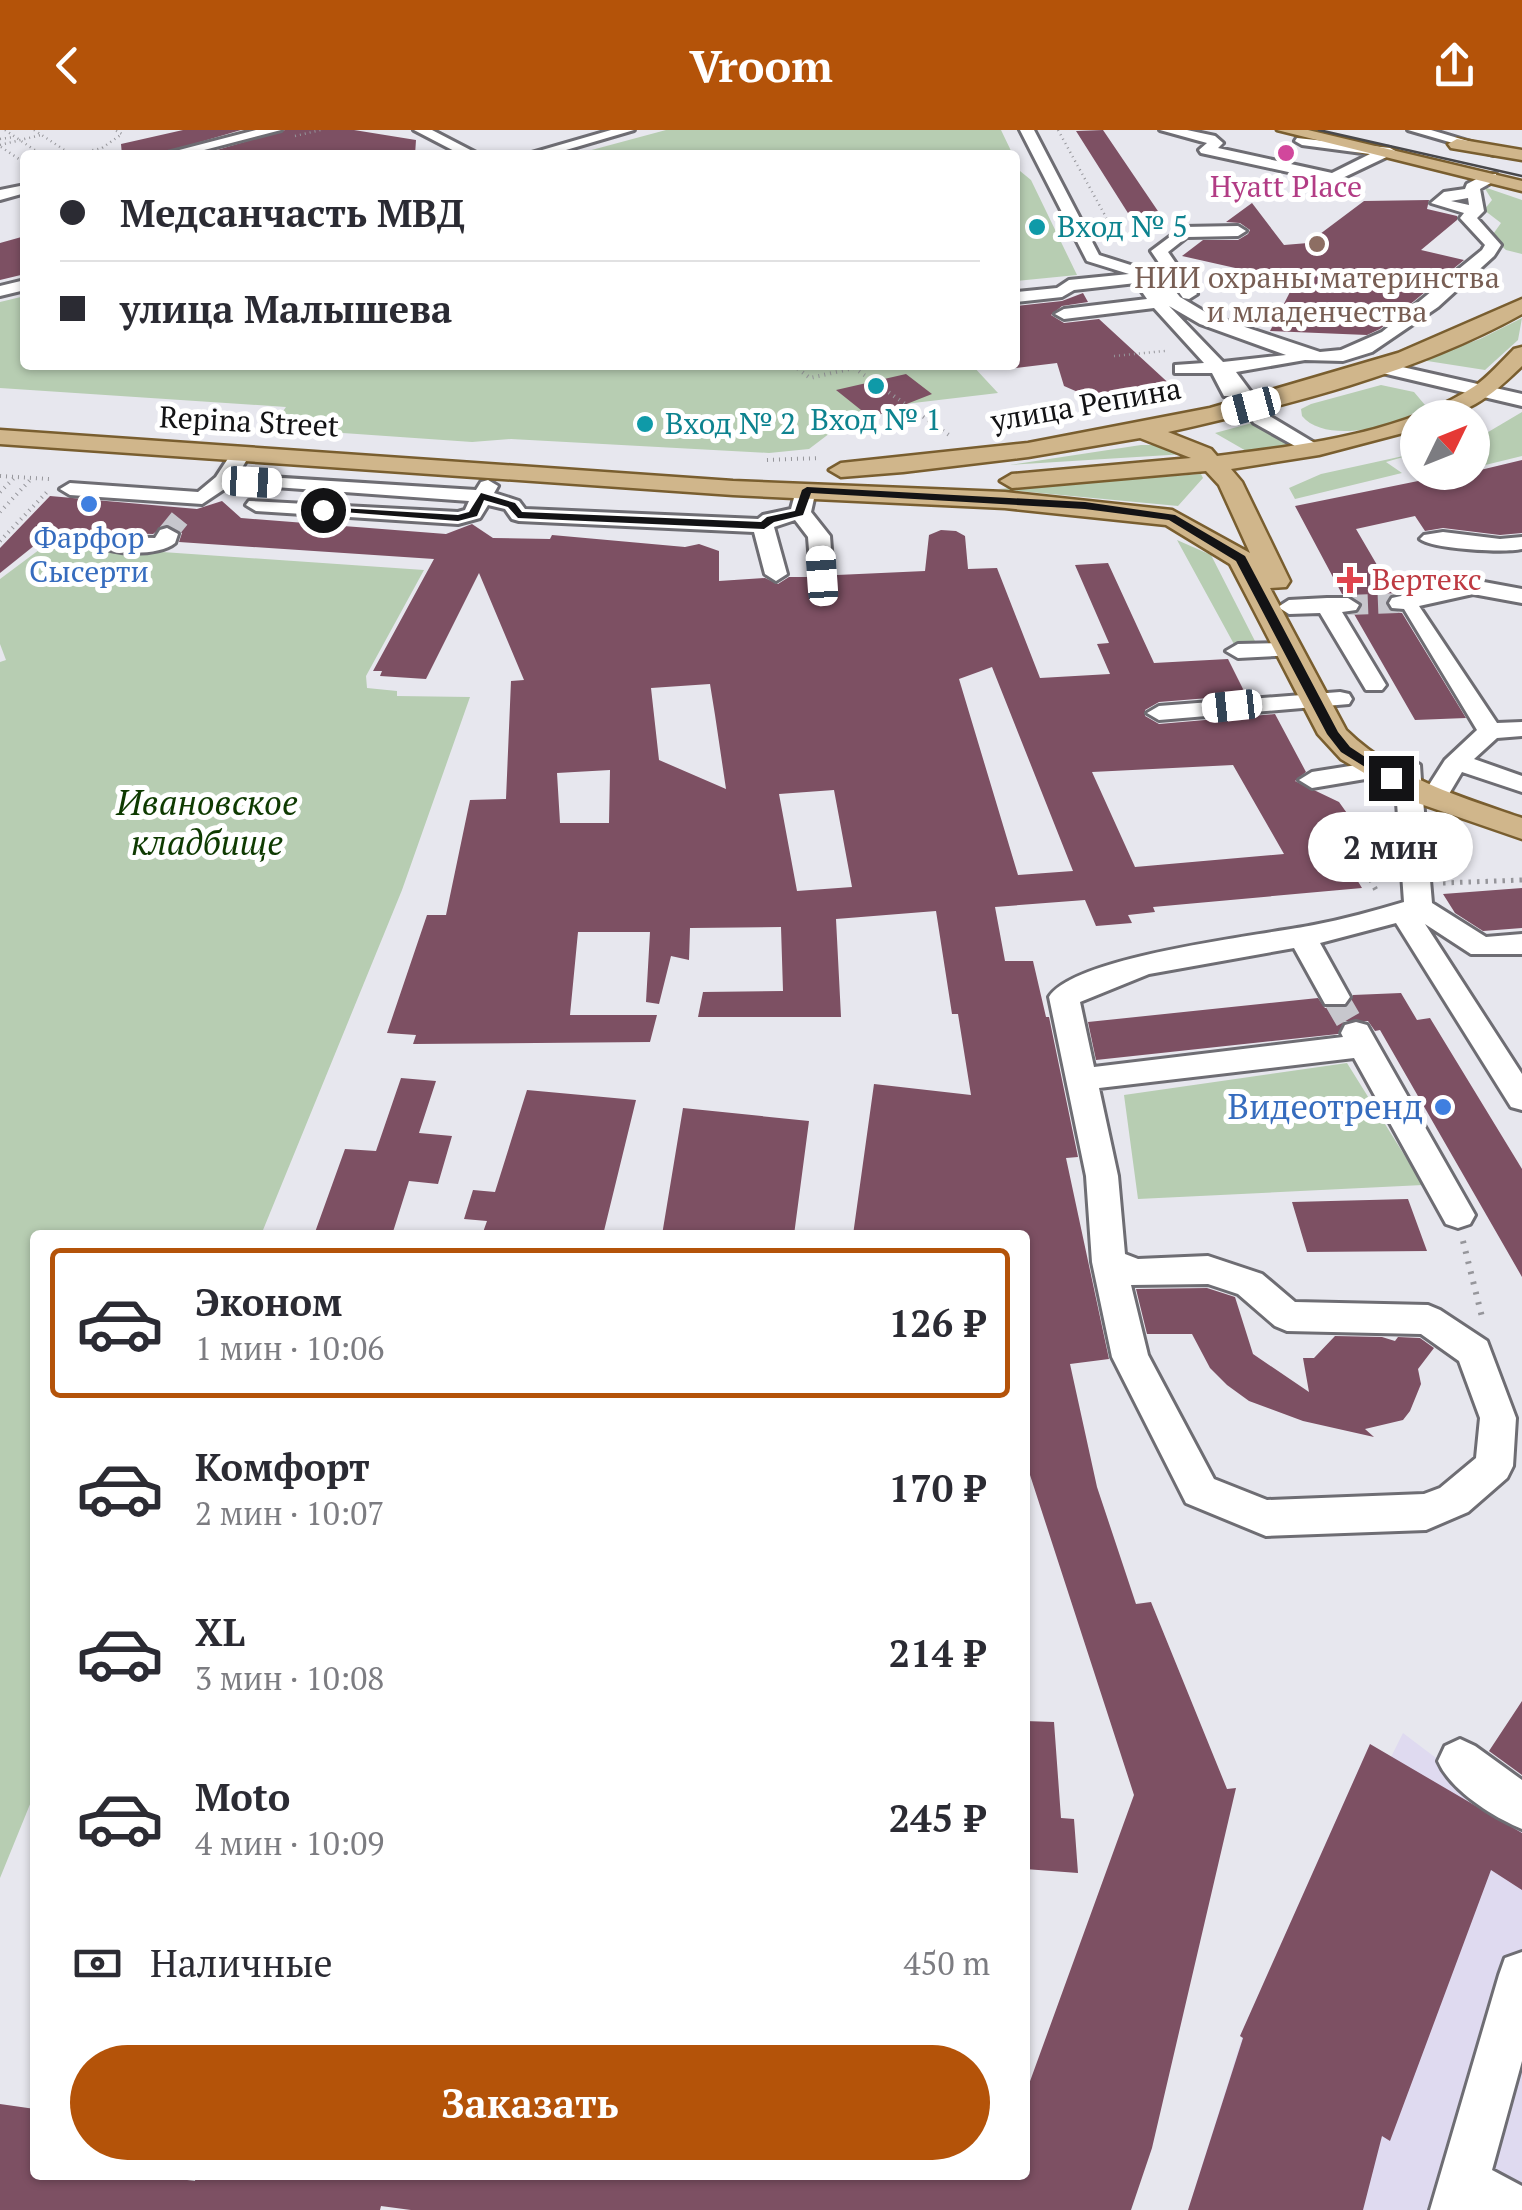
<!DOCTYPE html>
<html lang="ru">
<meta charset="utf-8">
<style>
:root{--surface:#fff;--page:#f2f2f3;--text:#2b2b33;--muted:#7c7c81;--line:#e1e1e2;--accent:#b45309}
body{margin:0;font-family:"PT Serif",serif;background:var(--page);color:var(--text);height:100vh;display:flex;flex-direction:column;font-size:38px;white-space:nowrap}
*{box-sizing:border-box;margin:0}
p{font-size:32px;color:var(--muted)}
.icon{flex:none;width:55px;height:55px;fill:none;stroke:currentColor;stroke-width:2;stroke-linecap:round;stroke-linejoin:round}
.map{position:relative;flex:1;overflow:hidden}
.sheet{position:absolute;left:30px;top:1100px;width:1000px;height:950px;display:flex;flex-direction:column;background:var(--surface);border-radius:10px;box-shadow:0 2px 8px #0004}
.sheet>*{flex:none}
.banner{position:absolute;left:20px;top:20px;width:1000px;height:220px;border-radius:10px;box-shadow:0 2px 8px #0004;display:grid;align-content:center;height:220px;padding:0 40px;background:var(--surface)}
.needle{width:65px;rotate:47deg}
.tools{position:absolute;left:1400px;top:270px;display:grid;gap:20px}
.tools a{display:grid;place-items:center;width:90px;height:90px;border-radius:50%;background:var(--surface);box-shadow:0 2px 8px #0004;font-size:50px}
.end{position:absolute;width:45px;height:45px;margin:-22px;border:12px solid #131315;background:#fff;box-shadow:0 0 0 5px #fff}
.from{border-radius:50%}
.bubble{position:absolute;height:70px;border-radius:35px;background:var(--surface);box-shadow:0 2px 8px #0004;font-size:32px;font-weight:700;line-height:70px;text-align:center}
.car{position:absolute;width:30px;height:60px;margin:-30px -15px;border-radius:12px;box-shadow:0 0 8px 2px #0007;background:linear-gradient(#fff 24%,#345 0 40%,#fff 0 76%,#345 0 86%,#fff 0)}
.banner b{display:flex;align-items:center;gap:35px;height:95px;font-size:38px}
.banner b+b{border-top:2px solid var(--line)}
.banner i{width:25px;height:25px;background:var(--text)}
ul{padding:18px 0 0;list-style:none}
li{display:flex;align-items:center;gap:30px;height:150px;margin:0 20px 15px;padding:0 20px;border:5px solid transparent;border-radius:10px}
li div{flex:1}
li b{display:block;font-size:38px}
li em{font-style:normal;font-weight:700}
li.active{border-color:var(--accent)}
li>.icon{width:90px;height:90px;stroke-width:1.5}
.pay{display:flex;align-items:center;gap:25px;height:110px;padding:0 40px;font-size:38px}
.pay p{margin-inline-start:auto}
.primary-button{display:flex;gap:20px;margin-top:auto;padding:20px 40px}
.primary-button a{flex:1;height:115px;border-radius:60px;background:var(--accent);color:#fff;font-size:40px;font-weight:700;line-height:115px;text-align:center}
header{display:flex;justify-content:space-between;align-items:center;height:130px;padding:0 40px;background:var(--accent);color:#fff;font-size:45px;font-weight:700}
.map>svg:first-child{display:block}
</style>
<header><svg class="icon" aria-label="back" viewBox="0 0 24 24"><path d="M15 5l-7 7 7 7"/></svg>Vroom<svg class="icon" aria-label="share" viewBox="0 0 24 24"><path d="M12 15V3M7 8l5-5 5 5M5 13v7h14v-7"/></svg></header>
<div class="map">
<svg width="1522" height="2080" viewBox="0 0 1522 2080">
<rect width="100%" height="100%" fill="#e7e7ee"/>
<path fill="#dfdaf0" d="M1403,1603L1522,1693V2080H1188L1242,1908L1240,1906L1370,1614L1391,1627Z"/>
<path fill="#b7cdb2" d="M666,0H1001L1013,25H573Z
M1015,30L1020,41L1031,50L1077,145L1015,151Z
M1484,57L1522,70V124L1506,120L1491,107L1501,93L1484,80L1492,70Z
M25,166V235H972L998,263L905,274L844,299L838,297L809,319L769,323L511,309L472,312L271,298L286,277L0,258V172Z
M1522,188L1518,210L1485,240L1421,230L1480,209Z
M1381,255L1414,262L1425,275C1401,297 1326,315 1302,286L1301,279L1311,274Z
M1522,282V326L1473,338V311Z
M1252,293L1289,316L1248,322L1215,303Z
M1141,315H1158L1185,324L1010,335Z
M1417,323L1386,332L1402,343L1295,369L1289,358L1321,344Z
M1201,344L1203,348L1178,376L998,359Z
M1177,410L1211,425L1257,515L1235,516Z
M47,414L424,440L366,546L367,558L397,561V566L470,567L402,760L261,1105H35V1662L0,1748V532L6,530L0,514V449Z
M1347,933L1423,1055L1138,1069L1124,965Z"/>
<path fill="#7d5063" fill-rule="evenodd" d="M183,0H241L156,25H122L121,14Z
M285,0H354L416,10L415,25H200Z
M1103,0L1164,90L1133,91L1076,1Z
M1429,70L1427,79L1457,86V90L1421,120L1464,130L1380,199L1367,205L1270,201L1291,160L1266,154L1275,147L1182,126L1203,110H1238L1248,104L1250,100L1240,93L1226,92L1252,73L1284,115L1308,113L1364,71Z
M25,106V144L0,150V113Z
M1083,163L1088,172L1062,176L1051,185L1064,193L1099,189L1175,259L1120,266L1103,273L1064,256L1057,233L1015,238V176L1062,171Z
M906,244L932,264L871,288L836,260Z
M1522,330V403L1500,405L1443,398L1425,401L1415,386L1356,399L1394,464L1386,475L1392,482L1402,483L1466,588L1415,590L1354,484L1363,474L1342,464L1295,376L1423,350L1412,342H1472Z
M50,366L197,379L222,371L241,388L446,404L472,394L493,408L550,409L552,405L685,417L699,414L719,421V451L765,448L778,454L789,447H807L820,456L837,445L925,441L929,405L941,400L956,401L965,406L968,439L997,438L1040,548L1110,544L1097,514L1109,513L1075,435L1108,433L1154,533L1228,529L1246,565L1159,572L1145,580V586L1159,594L1275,584L1306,642L1295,651L1339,672L1349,686L1334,712L1362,758L1153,777L1155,782L1128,785L1132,793L1096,796L1085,770L995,777L1005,831H1033L1046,887H1049L1078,1027L1066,1028L1109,1229L1070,1234L1097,1357L1136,1474L1151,1472L1227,1659L1236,1658L1152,2018L1131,2080H411L381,2076L380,2080H0V1974L35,1979V2045H148L195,2051L196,2045H1025V1965L1134,1665L1030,1345L1025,1346V1105H853L874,954L971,965L958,884H952L936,781L836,789L841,887H698L703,862L783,861L781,797L690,798L689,830L671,826L659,874L646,872L650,802H578L570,885H657L650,912L413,914L416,905L387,903L427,785H446L470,670L506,669L511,551L524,550L479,443L426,549L380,546L382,541H373L434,429L179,412L182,403L166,394L153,404L81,402L74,409L45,407L0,443V418ZM992,537L1073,741L1018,745L959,549ZM710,554L715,585L726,659L659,630L651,558ZM1233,635L1284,724L1135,737L1092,642ZM610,640L609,693H560L557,643ZM834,660L852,757L797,761L779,664Z
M1522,758V798L1483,801L1455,783L1443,764Z
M1401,863L1417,890L1430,888L1522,1039V1147L1380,900L1375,901L1368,891H1344L1338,904L1096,930L1088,892L1318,868L1325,878H1345L1353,865Z
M401,948L436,951L419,1003L452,1006L438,1054L409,1051L392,1105H314L345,1019L376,1021Z
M527,960L636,970L603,1105H482L487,1091L464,1089L473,1060L495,1062Z
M683,978L809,991L794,1105H662Z
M1408,1069L1427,1121L1307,1122L1292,1072Z
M1207,1158L1235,1167L1253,1224L1309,1262L1303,1228H1314L1335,1206L1382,1207L1395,1211L1398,1207L1420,1208L1434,1218L1418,1239L1421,1254L1410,1281L1403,1290L1365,1299L1374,1307L1303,1291L1249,1271L1227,1255L1210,1238L1192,1204H1147L1136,1159Z
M1522,1571V1645L1489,1621Z
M1025,1591L1054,1592L1061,1688L1074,1689L1078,1743L1025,1739Z
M1370,1614L1522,1703V1760L1491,1740L1390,2011L1382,2006L1363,2080H1188L1243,1908L1240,1906Z"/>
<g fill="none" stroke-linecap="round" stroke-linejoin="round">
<path stroke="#c7c7cd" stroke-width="20" stroke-dasharray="20 10" stroke-linecap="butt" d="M167,404L184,383
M1348,475L1400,473"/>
<path stroke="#c7c7cd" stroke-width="26" stroke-dasharray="26 14" stroke-linecap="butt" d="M1335,867L1356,903"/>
<defs>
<path id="minor" d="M256,0H281L185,25H160Z
M414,0H432L480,25H462Z
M611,0H634L549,25H525Z
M1020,0H1034L1099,125L1162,145L1180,167L1212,186L1320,222L1341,220L1382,202L1482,120L1485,115L1460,88L1464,83L1431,73L1444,62L1465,59L1467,54L1486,44H1496V50L1480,59L1484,81L1477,88L1501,115L1494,126L1438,177L1372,222L1343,231L1305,230L1236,242L1268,285L1318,315L1321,319L1311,325L1254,293L1235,266H1224L1212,243H1175V235L1204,233L1154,178L1064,189L1055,184L1064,179L1147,169L1136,153L1074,160L1062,167L1015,172L1017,162L1057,158L1069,150L1129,144L1087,131ZM1468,68L1469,75L1451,71ZM1169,176L1200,194L1286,225L1223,232Z
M1160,0H1187L1215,6L1223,13L1218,18L1332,43L1370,24L1302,15L1295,11L1297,8L1390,18L1397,22L1334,52L1201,23L1199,20L1207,13Z
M1408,0H1431L1501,21L1494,25Z
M25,55V63L0,70V60Z
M1183,97L1238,96L1246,101L1238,106L1187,107L1168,122L1197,164L1189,169L1183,168L1151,121Z
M25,150V160L0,166V156Z
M1380,232L1522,264V276L1374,241L1371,237Z
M236,325L246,331L239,343L252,346L476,360L481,352L488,350L498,356L494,363L519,371L525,379L758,389L763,385L791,379L795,364L805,358L815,364L811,382L830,406L833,446L822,453L811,446L808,407L795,390L774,397L787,444L776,451L765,444L754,402L519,391L512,389L505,379L488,375L480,388L458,394L256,381L246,375L249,371L458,382L465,380L469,371L232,354L202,374L70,365L60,359L70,353L198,362L216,347L229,327Z
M167,398L178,404L175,413C160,426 110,426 95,413L106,407L155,408L160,400Z
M1443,402L1500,409L1522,407V419C1504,423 1432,419 1420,409L1424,405Z
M1473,450L1522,459V473L1473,464L1419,476L1497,593L1522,592V606L1497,608L1474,629L1522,646V662L1462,642L1443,674L1434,676L1423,670L1432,773L1486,807L1522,804V824H1471L1425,794L1522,944V980L1511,977L1396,793L1320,813L1350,867L1345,874H1325L1294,818L1149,844L1080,872L1094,937L1343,907L1341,903L1345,895L1356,892L1367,895L1475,1085L1470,1094L1458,1098L1446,1094L1354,928L1099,958L1118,1046L1125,1124L1138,1129L1208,1126L1262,1144L1295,1172L1428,1175L1440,1180L1487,1211L1516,1288L1513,1336L1507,1348L1468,1382L1426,1400L1266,1406L1186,1373L1112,1227L1092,1132L1086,1046L1049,867C1074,826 1264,805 1314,795C1344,789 1374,781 1404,772L1395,644L1312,658L1299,650L1312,642L1407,627L1420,635L1422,666L1445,630L1477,600L1404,479L1392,478L1389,473L1392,468ZM1208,1154L1238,1164L1275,1196L1287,1201L1421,1204L1459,1231L1480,1288L1476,1328L1440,1358L1424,1364L1267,1370L1214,1349L1148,1225L1131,1155Z
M1327,468H1348L1359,475L1356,480L1342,482L1386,555L1382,560H1366L1320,483L1289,484L1278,477L1289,470Z
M1288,513L1296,515L1300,520L1296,525L1238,528L1226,521L1238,514Z
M1340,562L1349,564L1352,569L1349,574L1159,590L1147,583L1159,576Z
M1460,1609L1475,1616L1522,1650V1699C1493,1687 1450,1660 1438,1631L1445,1616Z
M1522,1822V1931L1492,2040L1522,2056V2080H1430L1499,1845L1505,1828Z"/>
<path id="major" d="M1277,0H1308L1522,51V61Z
M1457,9L1522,20V30L1451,18L1448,14Z
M1522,169V184C1414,244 1288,275 1168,302L1211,319L1217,326C1303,315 1402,304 1475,256C1489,246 1502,231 1514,219L1522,217V236C1489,268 1465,288 1418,288V299L1319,325L1231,339L1242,352L1290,451L1286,457L1270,458L1346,600C1395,648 1458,666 1522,688V709L1409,670L1341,629L1318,604L1230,434L1166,395L1005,378L733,365L0,314V300L733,351L1005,362L1172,380L1250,423L1219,355L1206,341L1012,358L1000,351L1012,344L1191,328L1140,308L1028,327L903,342L841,347L829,340L841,333L1028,313L1210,278L1398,223Z"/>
</defs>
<use href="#minor" stroke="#6e6d73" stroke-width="6"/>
<use href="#major" stroke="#795e2f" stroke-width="5"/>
<path stroke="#96969b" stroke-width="2.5" stroke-dasharray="1 4" stroke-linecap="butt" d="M5,0L42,25
M34,0L72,25
M1058,0L1123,118
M295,6L321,0
M0,9L14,7
M0,15L41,5
M1,17L25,33
M73,25L102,18L122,4L115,0
M1114,226L1165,221"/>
<path stroke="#96969b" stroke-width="4" stroke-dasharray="1 5" stroke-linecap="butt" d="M793,235L810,248L867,235
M854,238L873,251
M884,259L949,305
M1408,323L1418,330
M767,330L820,328
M0,346L49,349
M0,362L15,347
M0,382L31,349
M0,411L47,362"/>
<path stroke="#96969b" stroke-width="5" stroke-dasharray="2.5 6" stroke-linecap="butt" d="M1351,712L1378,764
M1443,753L1522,750"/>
<path stroke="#96969b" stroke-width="6" stroke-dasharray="2.5 8" stroke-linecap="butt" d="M1463,1111L1483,1191"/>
<use href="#minor" fill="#fff" fill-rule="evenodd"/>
<use href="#major" fill="#d0b68b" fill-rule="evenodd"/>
<path stroke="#48484b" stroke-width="2.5" d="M1319,0L1522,46"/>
</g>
<path fill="#131315" d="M807,357L1085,372L1175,385L1245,426L1338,602L1350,617L1397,648L1386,650L1341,622L1327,604L1236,431L1169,390L1085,379L811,363L803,385L774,392L764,399L518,388L508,377L484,370L477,386L458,391L318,380L323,377L458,385L469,382L481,363L515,373L522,382L761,392L767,387L795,381L802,360Z"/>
<circle fill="#d1479c" stroke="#fff" stroke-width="4" cx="1286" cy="23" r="10"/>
<g fill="#0f9aa8" stroke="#fff" stroke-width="4">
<circle cx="1037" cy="97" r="10"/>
<circle cx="876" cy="256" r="10"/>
<circle cx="645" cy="294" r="10"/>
</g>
<circle fill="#8d6e63" stroke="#fff" stroke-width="4" cx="1317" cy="114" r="10"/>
<g fill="#3f7fe0" stroke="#fff" stroke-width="4">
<circle cx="89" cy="374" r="10"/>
<circle cx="1443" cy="977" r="10"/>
</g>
<path fill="#e0444e" stroke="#fff" stroke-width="4" d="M1345 435h10v10h10v10h-10v10h-10v-10h-10v-10h10z"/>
<g text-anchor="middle" stroke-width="10" stroke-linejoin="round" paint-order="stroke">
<g font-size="30" fill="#b23c85" stroke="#fff">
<text x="1286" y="67">Hyatt Place</text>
</g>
<g font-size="30" fill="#0d838f" stroke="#fff" text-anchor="start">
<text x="1057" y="107">Вход № 5</text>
<text x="876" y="300" text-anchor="middle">Вход № 1</text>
<text x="665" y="304">Вход № 2</text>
</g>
<g font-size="30" fill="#785e54" stroke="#fff">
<text x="1317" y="158">НИИ охраны материнства<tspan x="1317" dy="34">и младенчества</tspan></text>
</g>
<g font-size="30" fill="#131315" stroke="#fff">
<text transform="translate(1086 275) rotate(-10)" y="10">улица Репина</text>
<text transform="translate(249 292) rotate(3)" y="10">Repina Street</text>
</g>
<g font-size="30" fill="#366cbe" stroke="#fff">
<text x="89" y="418">Фарфор<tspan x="89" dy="34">Сысерти</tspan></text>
</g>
<g font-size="30" fill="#be3a42" stroke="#fff" text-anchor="start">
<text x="1372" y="460">Вертекс</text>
</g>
<g font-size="35" font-style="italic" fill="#0e3a01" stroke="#fff">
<text x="207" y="685">Ивановское<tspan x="207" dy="40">кладбище</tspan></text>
</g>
<g font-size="35" fill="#366cbe" stroke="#fff" text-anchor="end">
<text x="1423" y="989">Видеотренд</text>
</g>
</g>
</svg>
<div class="tools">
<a><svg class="needle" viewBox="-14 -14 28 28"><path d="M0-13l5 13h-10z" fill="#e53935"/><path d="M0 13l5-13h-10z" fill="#7c7c81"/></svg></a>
</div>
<i class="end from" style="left:323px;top:380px"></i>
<i class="end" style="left:1391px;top:648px"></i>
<div class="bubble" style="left:1308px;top:682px;width:165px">2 мин</div>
<i class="car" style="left:1251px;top:276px;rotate:255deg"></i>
<i class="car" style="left:252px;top:352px;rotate:93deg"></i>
<i class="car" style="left:822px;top:446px;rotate:356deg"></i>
<i class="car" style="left:1232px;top:576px;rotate:264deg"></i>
<div class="banner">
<b><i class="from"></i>Медсанчасть МВД</b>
<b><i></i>улица Малышева</b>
</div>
<section class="sheet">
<ul>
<li class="active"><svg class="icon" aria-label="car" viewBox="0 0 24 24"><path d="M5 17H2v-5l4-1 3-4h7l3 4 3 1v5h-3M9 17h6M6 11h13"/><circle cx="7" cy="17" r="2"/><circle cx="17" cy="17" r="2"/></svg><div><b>Эконом</b><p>1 мин · 10:06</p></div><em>126 ₽</em></li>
<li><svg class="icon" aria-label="car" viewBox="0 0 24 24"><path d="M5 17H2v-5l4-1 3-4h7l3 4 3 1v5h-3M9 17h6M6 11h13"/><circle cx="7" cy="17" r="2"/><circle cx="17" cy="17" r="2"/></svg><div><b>Комфорт</b><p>2 мин · 10:07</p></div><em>170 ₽</em></li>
<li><svg class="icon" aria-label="car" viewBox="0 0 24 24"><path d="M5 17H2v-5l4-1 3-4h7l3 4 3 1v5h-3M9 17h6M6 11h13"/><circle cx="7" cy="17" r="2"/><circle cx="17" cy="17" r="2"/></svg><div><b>XL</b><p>3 мин · 10:08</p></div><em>214 ₽</em></li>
<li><svg class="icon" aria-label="car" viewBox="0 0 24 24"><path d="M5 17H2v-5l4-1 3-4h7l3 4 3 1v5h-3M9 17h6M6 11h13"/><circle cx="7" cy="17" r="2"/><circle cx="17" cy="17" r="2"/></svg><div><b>Moto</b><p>4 мин · 10:09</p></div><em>245 ₽</em></li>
</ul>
<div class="pay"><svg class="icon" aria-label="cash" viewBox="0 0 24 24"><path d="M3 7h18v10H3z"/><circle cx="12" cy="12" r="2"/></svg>Наличные<p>450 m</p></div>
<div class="primary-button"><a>Заказать</a></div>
</section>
</div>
